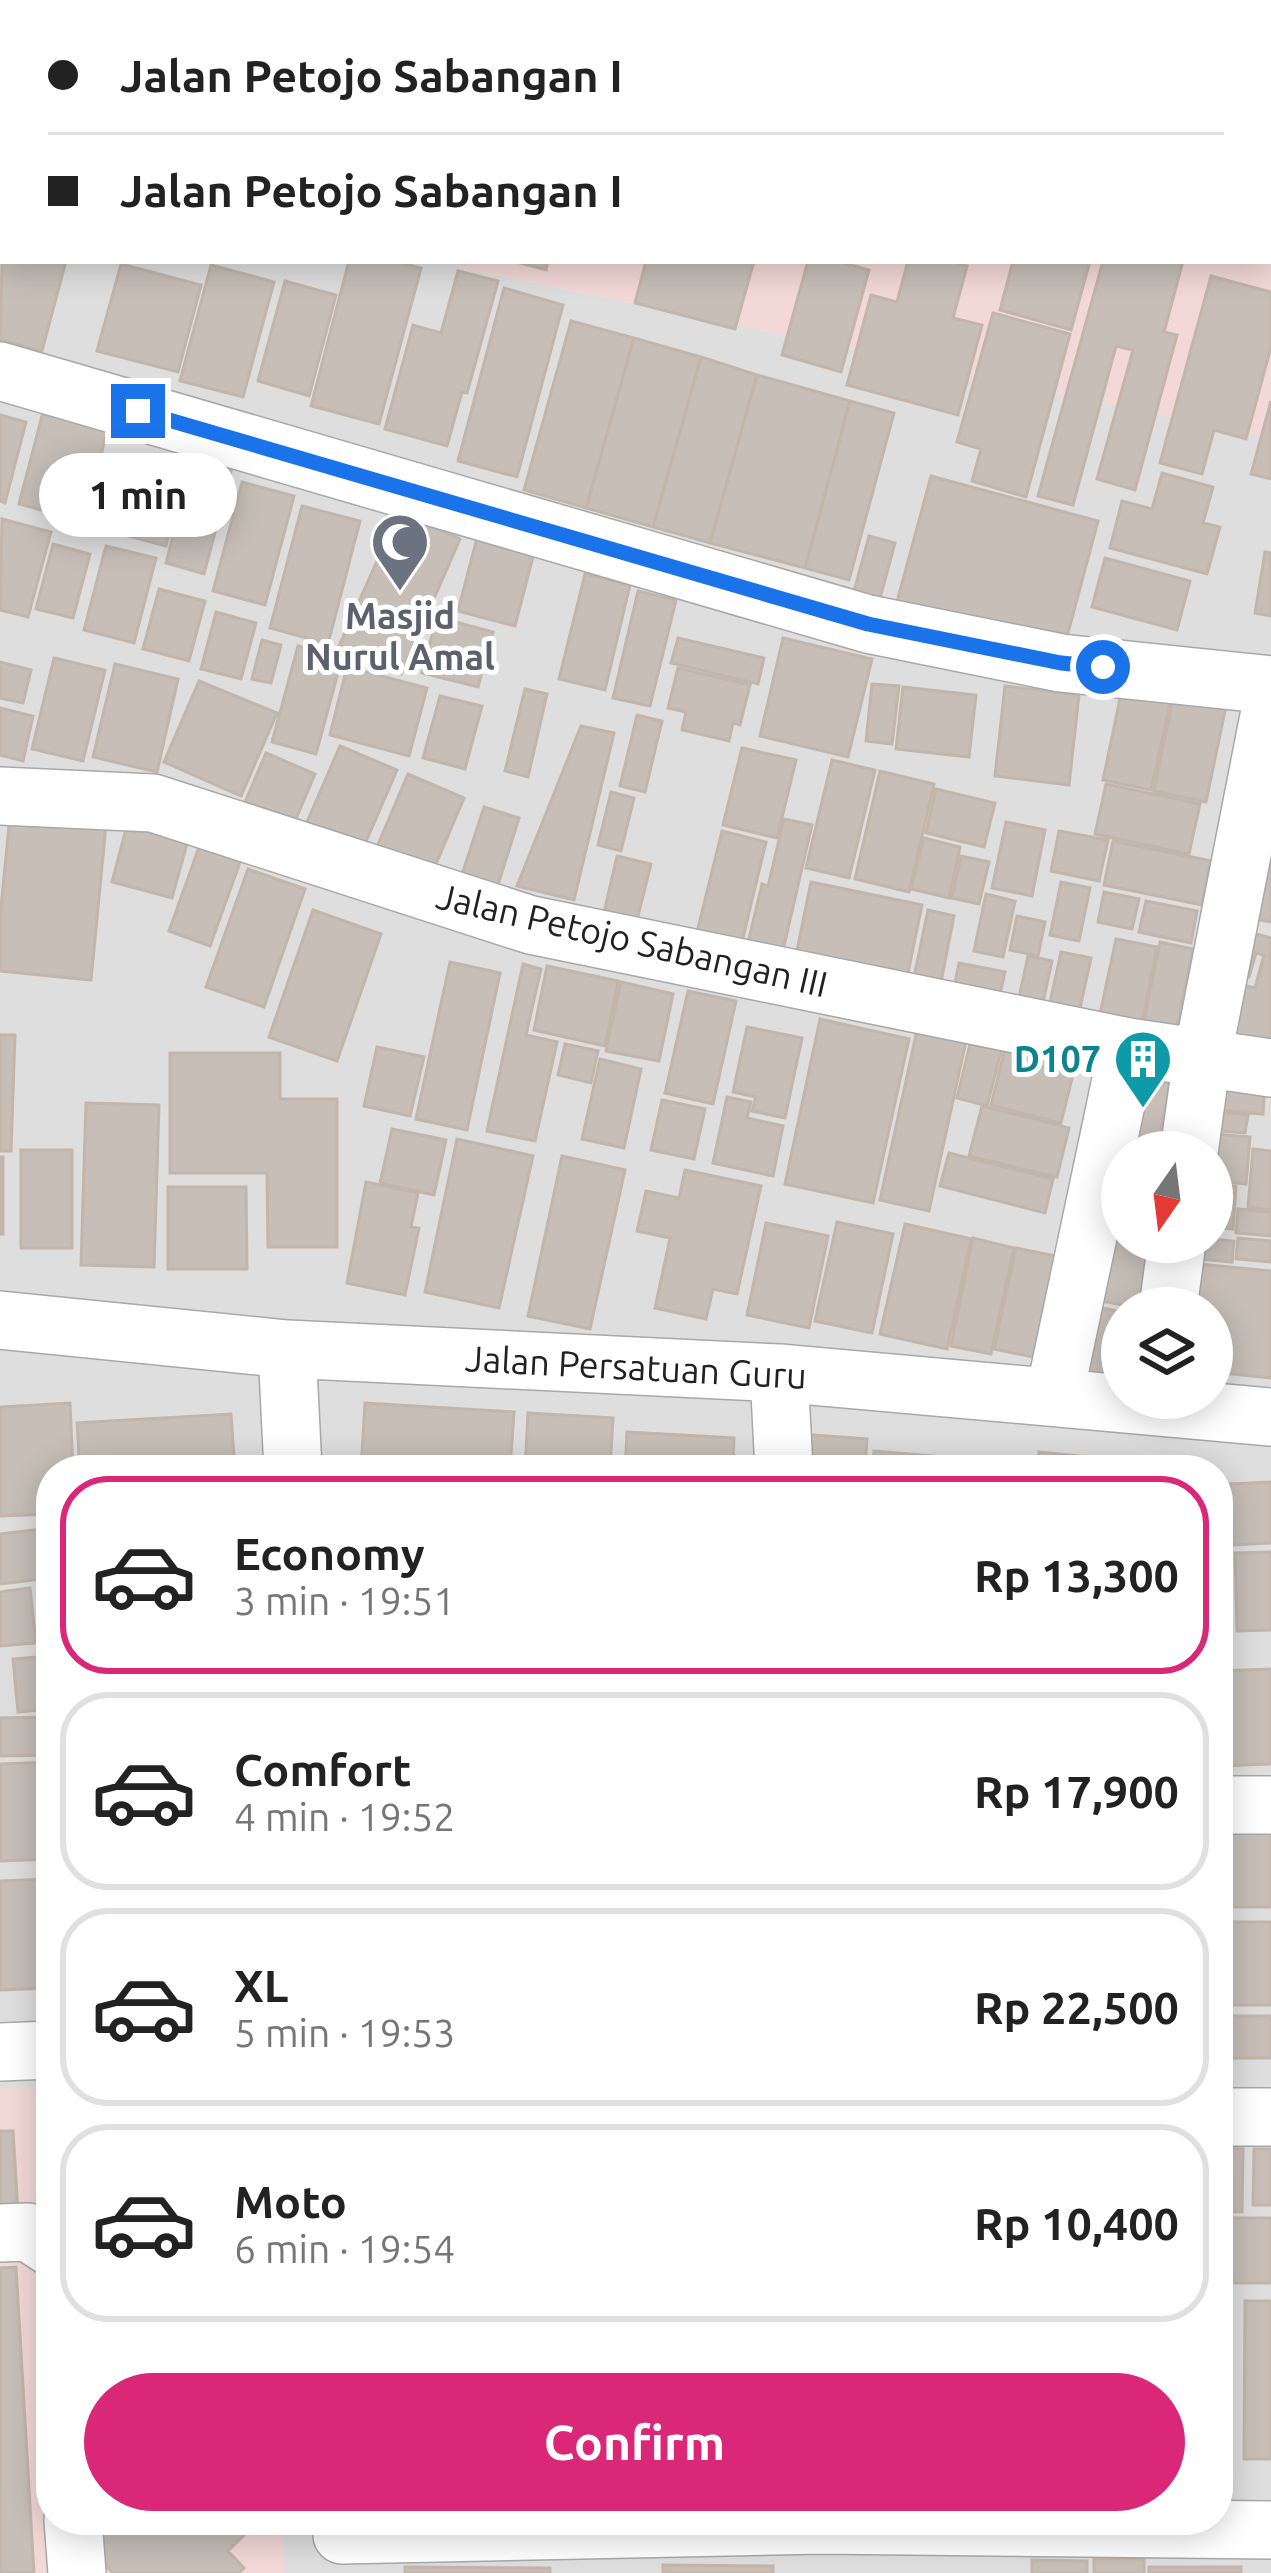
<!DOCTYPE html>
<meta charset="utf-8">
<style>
:root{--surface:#fff;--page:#f2f2f2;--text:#222;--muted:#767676;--line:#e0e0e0;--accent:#db2777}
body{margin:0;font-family:Ubuntu,sans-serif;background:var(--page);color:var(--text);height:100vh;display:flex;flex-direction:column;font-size:45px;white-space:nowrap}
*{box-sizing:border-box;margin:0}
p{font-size:39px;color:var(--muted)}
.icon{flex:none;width:66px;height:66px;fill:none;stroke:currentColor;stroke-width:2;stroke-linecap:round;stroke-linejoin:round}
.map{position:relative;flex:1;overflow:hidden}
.drawer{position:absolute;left:36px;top:1455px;width:1197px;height:1080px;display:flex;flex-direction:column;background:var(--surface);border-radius:48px;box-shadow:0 6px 30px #0003}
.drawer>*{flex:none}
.guide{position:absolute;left:0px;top:0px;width:1272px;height:264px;box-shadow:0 6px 30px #0003;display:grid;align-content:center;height:264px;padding:0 48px;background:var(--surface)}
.needle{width:78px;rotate:194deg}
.buttons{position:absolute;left:1101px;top:1131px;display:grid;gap:24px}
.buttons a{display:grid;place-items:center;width:132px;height:132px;border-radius:50%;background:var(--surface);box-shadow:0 6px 30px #0003;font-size:60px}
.end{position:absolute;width:54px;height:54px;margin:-27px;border:15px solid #1a73e8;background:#fff;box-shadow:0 0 0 6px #fff}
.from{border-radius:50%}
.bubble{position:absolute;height:84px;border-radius:42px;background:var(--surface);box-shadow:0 6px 30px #0003;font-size:39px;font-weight:700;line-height:84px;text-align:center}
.guide b{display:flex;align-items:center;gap:42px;height:114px;font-size:45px}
.guide b+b{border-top:3px solid var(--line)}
.guide i{width:30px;height:30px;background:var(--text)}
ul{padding:21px 0 0;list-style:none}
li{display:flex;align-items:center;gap:36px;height:198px;margin:0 24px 18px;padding:0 24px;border:6px solid var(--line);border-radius:48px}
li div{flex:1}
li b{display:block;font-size:45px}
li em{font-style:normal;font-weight:700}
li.on{border-color:var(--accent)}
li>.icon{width:108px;height:108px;stroke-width:1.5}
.action{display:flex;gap:24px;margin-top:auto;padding:24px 48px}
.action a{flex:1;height:138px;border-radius:72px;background:var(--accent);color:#fff;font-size:48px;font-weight:700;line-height:138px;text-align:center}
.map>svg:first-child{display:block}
</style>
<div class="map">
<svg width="1271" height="2573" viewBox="0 0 1271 2573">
<rect width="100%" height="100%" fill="#f1eee8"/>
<path fill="#dfdede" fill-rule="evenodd" d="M0,170L3,261H431L1271,438V2573H0ZM1122,1152H1212V1242H1122ZM1122,1308H1212V1398H1122ZM51,1470H1218V2520H51Z"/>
<path fill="#f2d8d7" d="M0,0H1271V438L431,261H1269V3H3V171Z
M51,2086V2520H283L285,2573H0V2088Z"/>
<path fill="#c6beb7" stroke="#c3b5aa" stroke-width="3" d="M61,0H174L60,3Z
M188,0H294L187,3Z
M314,0H444L313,3Z
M451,0H547L450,3Z
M0,88H3V135L0,134Z
M3,224V261H66L42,351L0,340Z
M349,261H392L421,268L379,424L311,406Z
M513,261H548L546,270Z
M646,261H754L735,329L635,303Z
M808,261H837L869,270L841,372L782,355Z
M908,261H951L967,266L953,318L982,325L958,415L847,385L871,295L897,302Z
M1013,261H1090L1071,330L1000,310Z
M1103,261H1183L1164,332L1177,335L1135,490L1097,479L1133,350L1116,346L1073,505L1038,496Z
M121,264L201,285L178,372L97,351Z
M211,265L274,282L243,397L180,381Z
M458,271L498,281L467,393L462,392L447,446L385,429L413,325L441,333Z
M1211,276L1271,292V347L1246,439L1214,430L1202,474L1160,463Z
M285,281L336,295L309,396L258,381Z
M504,288L563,305L517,477L458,461Z
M993,313L1070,334L1026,497L972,481L981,449L957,442Z
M571,321L634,338L586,508L524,490Z
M634,338L701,357L653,527L586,508Z
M701,357L757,375L710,543L653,527Z
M757,375L850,401L805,568L710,543Z
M850,401L894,413L849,580L805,568Z
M1271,401V479L1251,474Z
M44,408L109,425L83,521L19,504Z
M0,415L26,422L5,503L0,501Z
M193,457L232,468L204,574L166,563Z
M139,460L185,473L166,546L120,534Z
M1162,473L1213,487L1203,523L1220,527L1207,574L1110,548L1122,501L1152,509Z
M931,476L1098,521L1064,648L897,602Z
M242,482L294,496L265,605L213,591Z
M302,506L360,521L328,644L270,628Z
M399,512L460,539L401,674L339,646Z
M2,519L51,532L28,617L0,610Z
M478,534L535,549L515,626L458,611Z
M869,536L895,543L876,613L850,606Z
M53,544L90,554L73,618L36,609Z
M106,546L156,558L134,643L84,630Z
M1265,552L1271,553V616L1255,613Z
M1105,558L1190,581L1177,630L1092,607Z
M585,574L630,585L605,690L559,679Z
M159,589L205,601L189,661L143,649Z
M638,591L676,600L650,706L613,698Z
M216,612L256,623L241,679L201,669Z
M437,617L493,632L478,687L422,673Z
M678,638L764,658L758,684L671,663Z
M783,638L872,659L848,757L760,736Z
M262,640L281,645L271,683L252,679Z
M298,646L342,658L316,754L272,742Z
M54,658L105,670L83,761L32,749Z
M0,662L31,670L23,703L0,698Z
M115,664L178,679L157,772L93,757Z
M347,667L427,688L409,756L330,735Z
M678,668L750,685L740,725L733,723L729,741L682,730L686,712L668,708Z
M199,681L277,713L241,796L164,762Z
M872,684L899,686L892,744L866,741Z
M1005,686L1079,695L1069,785L995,776Z
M903,687L976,695L969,757L896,749Z
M525,689L547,694L528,777L505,771Z
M1122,689L1171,699L1151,790L1103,780Z
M1174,695L1226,706L1206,802L1154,791Z
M440,696L482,706L465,769L423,758Z
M0,708L33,716L23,761L0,755Z
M637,715L662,721L645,792L620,786Z
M581,726L614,733L574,900L517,886Z
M340,746L397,770L358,860L301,836Z
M742,748L796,760L777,838L723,825Z
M266,753L315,774L292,828L243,807Z
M832,760L875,770L849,878L806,868Z
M880,771L934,784L909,892L855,879Z
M408,774L464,798L427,885L371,861Z
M1106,784L1200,804L1189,854L1095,834Z
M936,789L995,803L984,847L926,833Z
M611,792L634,798L621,851L598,845Z
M11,805L107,815L91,980L0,971V918Z
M484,807L519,818L493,901L457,890Z
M130,814L191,829L172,898L112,882Z
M784,819L812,825L781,959L746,951L762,884L768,886Z
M1006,822L1045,830L1032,896L992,888Z
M722,831L766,842L740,950L695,940Z
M1059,831L1108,840L1099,881L1051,871Z
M924,838L960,847L949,898L911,889Z
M202,839L243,854L210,946L169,931Z
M1113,841L1211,861L1202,905L1104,885Z
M1246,853L1271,858V922L1233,915Z
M617,856L651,864L635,928L602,921Z
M961,856L989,862L979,904L952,898Z
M248,869L305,889L264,1007L206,987Z
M811,882L922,905L906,983L795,960Z
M1061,882L1090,888L1079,941L1050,935Z
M1104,892L1139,899L1132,929L1098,922Z
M986,894L1015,901L1003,957L974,951Z
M1146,901L1197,911L1191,943L1139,932Z
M313,910L381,934L337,1061L269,1037Z
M928,910L954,916L941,982L914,977Z
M1017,916L1045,922L1038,956L1010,950Z
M1238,929L1271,938V1045L1210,1029L1223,980L1255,988L1264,955L1256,953L1249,977L1227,972Z
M1116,939L1157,947L1142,1023L1100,1014Z
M1160,942L1193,949L1175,1036L1142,1029Z
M1061,952L1091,958L1079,1013L1049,1007Z
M1028,956L1052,961L1042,1007L1018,1002Z
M450,962L500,973L467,1130L416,1119Z
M959,963L1005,972L995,1017L950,1008Z
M523,964L541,969L526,1035L557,1042L535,1141L487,1131Z
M547,966L618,981L605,1046L534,1030Z
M621,982L673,994L659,1061L606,1051Z
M688,991L736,1001L713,1104L665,1093Z
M820,1019L909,1039L873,1203L785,1184Z
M747,1027L802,1038L785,1118L752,1111L756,1097L733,1092Z
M917,1030L966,1041L929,1211L880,1200Z
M0,1035H15L11,1151H0Z
M972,1036L1003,1044L987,1106L957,1098Z
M565,1044L598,1051L591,1083L558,1075Z
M1006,1045L1076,1062L1061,1123L991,1105Z
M377,1047L424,1057L410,1116L364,1106Z
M170,1053H280V1099H337V1247H268L267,1173H170Z
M600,1059L641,1069L624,1148L582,1139Z
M1129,1075L1170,1083L1158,1146L1116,1137Z
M1201,1077L1265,1082L1263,1114L1198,1108Z
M727,1097L751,1102L747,1118L783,1126L773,1176L713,1163Z
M662,1100L705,1109L694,1159L651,1150Z
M86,1103L159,1105L154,1267L81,1265Z
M982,1106L1069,1128L1057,1177L969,1156Z
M1198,1110L1248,1115L1245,1133L1196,1129Z
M392,1129L446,1140L434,1195L380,1183Z
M1195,1132L1250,1137L1246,1184L1212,1180V1152Z
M457,1139L533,1156L499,1308L425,1292Z
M1253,1149L1271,1151V1210L1248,1207Z
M21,1150H72V1248H21Z
M949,1153L1053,1179L1045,1213L940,1186Z
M562,1156L625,1170L590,1329L528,1316Z
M0,1157H3V1234H0Z
M685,1170L761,1186L737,1294L713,1289L706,1319L655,1308L670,1238L637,1231L646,1191L679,1198Z
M366,1182L418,1193L411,1227L419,1228L405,1295L347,1283Z
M1212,1184L1236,1186L1233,1229L1212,1227Z
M168,1187H246L247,1269H168Z
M1238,1209L1271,1212V1236L1236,1233Z
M837,1222L893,1234L872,1333L815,1321Z
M766,1223L828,1236L809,1328L747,1315Z
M905,1224L971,1239L947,1349L880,1334Z
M1099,1229L1122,1234V1242H1152L1139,1308L1085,1298Z
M973,1238L1014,1248L991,1354L951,1346Z
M1238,1238L1271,1241V1262L1236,1259Z
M1212,1239L1234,1241L1232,1262L1177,1257L1179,1242H1212Z
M1016,1248L1055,1256L1033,1357L994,1349Z
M1199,1264L1271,1271V1378L1212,1372V1308H1195Z
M1079,1303L1122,1312V1344L1115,1380L1066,1370Z
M70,1403L73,1470H51V1514L0,1516V1407Z
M365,1403L514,1412L510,1470H361Z
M528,1413L613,1418L610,1470H525Z
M231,1414L235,1470H80L77,1423Z
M627,1432L734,1438L733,1470H625Z
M800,1434L867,1439L865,1470H797Z
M874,1451L957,1458L956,1470H873Z
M1039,1452L1110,1459L1109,1470H1038Z
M1271,1482V1543L1233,1545L1230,1484Z
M51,1528V1578L0,1584V1534Z
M1271,1552V1630L1237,1631L1235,1553Z
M30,1588L36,1643L0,1646V1592Z
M51,1591V1646L44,1647L38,1593Z
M48,1656L51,1709L18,1712L13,1659Z
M1271,1669V1764L1221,1766L1218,1671Z
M50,1717L51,1755L0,1756V1718Z
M51,1762V1859L0,1861V1764Z
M1218,1830H1271V1907H1218Z
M48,1879L51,1988L0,1990V1881Z
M1218,1922H1271V2005H1218Z
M1218,2016H1271V2058H1218Z
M0,2131H13L18,2212L0,2213Z
M1218,2148L1243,2149L1242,2212L1218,2211Z
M1254,2149H1271V2205H1253Z
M1226,2218H1271V2283H1226Z
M16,2267L34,2573H0V2268Z
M1245,2301H1271V2459H1244Z
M1218,2345H1229V2460H1218Z
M100,2520H208L213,2526L219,2520H230L245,2534L228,2551L244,2568L239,2573H113L80,2540Z
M1094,2559H1144V2573H1094Z
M1032,2560L1087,2561V2573H1032Z
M663,2565L773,2566V2573H663Z
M405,2567L550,2568V2573H405Z
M1149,2567H1241V2573H1149Z"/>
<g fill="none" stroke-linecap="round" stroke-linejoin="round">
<defs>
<path id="minor" d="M953,0L963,3
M1269,96L1271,97
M0,371L868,624L1061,663L1271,685
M0,796L153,803L531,925L1128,1047L1271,1068
M1189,1152L1202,1059L1271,706
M1168,1308L1177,1242
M0,1320L287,1349L779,1373L1271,1417
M287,1349L293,1470
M779,1373L784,1470
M1054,1397L1128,1047
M1218,1805H1271
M0,2052L51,2050
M1218,2117H1271
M0,2233L28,2232L51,2247
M73,2520L77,2573
M342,2535L821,2525L1271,2530"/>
</defs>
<use href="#minor" stroke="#a8a8a8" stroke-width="60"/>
<use href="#minor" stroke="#fff" stroke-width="57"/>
</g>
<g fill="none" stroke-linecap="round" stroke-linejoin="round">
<path stroke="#1a73e8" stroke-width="15" d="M138,411L868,624L1061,663L1103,667"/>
</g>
<defs>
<symbol id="mosque-pin" viewBox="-11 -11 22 30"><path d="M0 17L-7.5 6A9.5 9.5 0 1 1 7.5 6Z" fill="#6b7280" stroke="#fff"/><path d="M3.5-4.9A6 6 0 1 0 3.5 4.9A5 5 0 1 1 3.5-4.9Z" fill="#fff"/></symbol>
<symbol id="building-pin" viewBox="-11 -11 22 30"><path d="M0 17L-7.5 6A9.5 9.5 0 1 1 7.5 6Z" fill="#0f9aa8" stroke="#fff"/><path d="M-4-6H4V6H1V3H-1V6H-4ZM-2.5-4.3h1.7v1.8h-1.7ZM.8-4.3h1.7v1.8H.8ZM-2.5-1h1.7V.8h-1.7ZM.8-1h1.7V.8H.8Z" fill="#fff"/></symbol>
</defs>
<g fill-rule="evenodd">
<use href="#mosque-pin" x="367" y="509" width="66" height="90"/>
<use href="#building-pin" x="1110" y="1026" width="66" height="90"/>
</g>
<g text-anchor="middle" stroke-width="10" stroke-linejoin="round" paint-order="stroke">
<g font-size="36" font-weight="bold" fill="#5b616d" stroke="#fff">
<text x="400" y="629">Masjid<tspan x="400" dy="41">Nurul Amal</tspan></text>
</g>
<g font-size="36" fill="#212121" stroke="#fff">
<text transform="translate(632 940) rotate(13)" y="13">Jalan Petojo Sabangan III</text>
<text transform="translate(636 1367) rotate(3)" y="13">Jalan Persatuan Guru</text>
</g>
<g font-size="36" font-weight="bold" fill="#0d838f" stroke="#fff" text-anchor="end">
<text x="1101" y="1072">D107</text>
</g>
</g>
</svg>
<div class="buttons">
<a><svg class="needle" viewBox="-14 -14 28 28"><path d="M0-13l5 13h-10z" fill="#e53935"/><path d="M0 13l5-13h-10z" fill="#767676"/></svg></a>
<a><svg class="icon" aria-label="layers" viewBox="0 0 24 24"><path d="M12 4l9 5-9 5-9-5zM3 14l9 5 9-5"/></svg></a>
</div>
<i class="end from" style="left:1103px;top:667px"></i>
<i class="end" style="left:138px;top:411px"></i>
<div class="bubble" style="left:39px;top:453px;width:198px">1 min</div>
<div class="guide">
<b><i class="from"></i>Jalan Petojo Sabangan I</b>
<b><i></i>Jalan Petojo Sabangan I</b>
</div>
<section class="drawer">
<ul>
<li class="on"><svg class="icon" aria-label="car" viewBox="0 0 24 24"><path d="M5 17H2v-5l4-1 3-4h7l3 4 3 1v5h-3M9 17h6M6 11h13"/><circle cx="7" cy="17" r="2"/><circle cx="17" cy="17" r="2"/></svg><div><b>Economy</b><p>3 min · 19:51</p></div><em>Rp 13,300</em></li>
<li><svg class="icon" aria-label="car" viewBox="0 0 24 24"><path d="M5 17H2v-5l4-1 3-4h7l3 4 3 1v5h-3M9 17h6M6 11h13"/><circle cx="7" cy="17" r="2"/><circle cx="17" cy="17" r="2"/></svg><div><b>Comfort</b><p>4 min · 19:52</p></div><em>Rp 17,900</em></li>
<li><svg class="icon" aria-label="car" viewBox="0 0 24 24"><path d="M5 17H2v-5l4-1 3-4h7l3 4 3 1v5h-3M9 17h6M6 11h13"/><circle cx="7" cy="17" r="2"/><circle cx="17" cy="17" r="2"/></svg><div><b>XL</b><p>5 min · 19:53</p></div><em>Rp 22,500</em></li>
<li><svg class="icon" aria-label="car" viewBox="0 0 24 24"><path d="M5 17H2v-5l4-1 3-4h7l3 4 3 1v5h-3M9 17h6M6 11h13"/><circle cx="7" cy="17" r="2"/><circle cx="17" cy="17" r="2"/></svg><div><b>Moto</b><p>6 min · 19:54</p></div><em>Rp 10,400</em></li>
</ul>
<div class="action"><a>Confirm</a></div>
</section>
</div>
